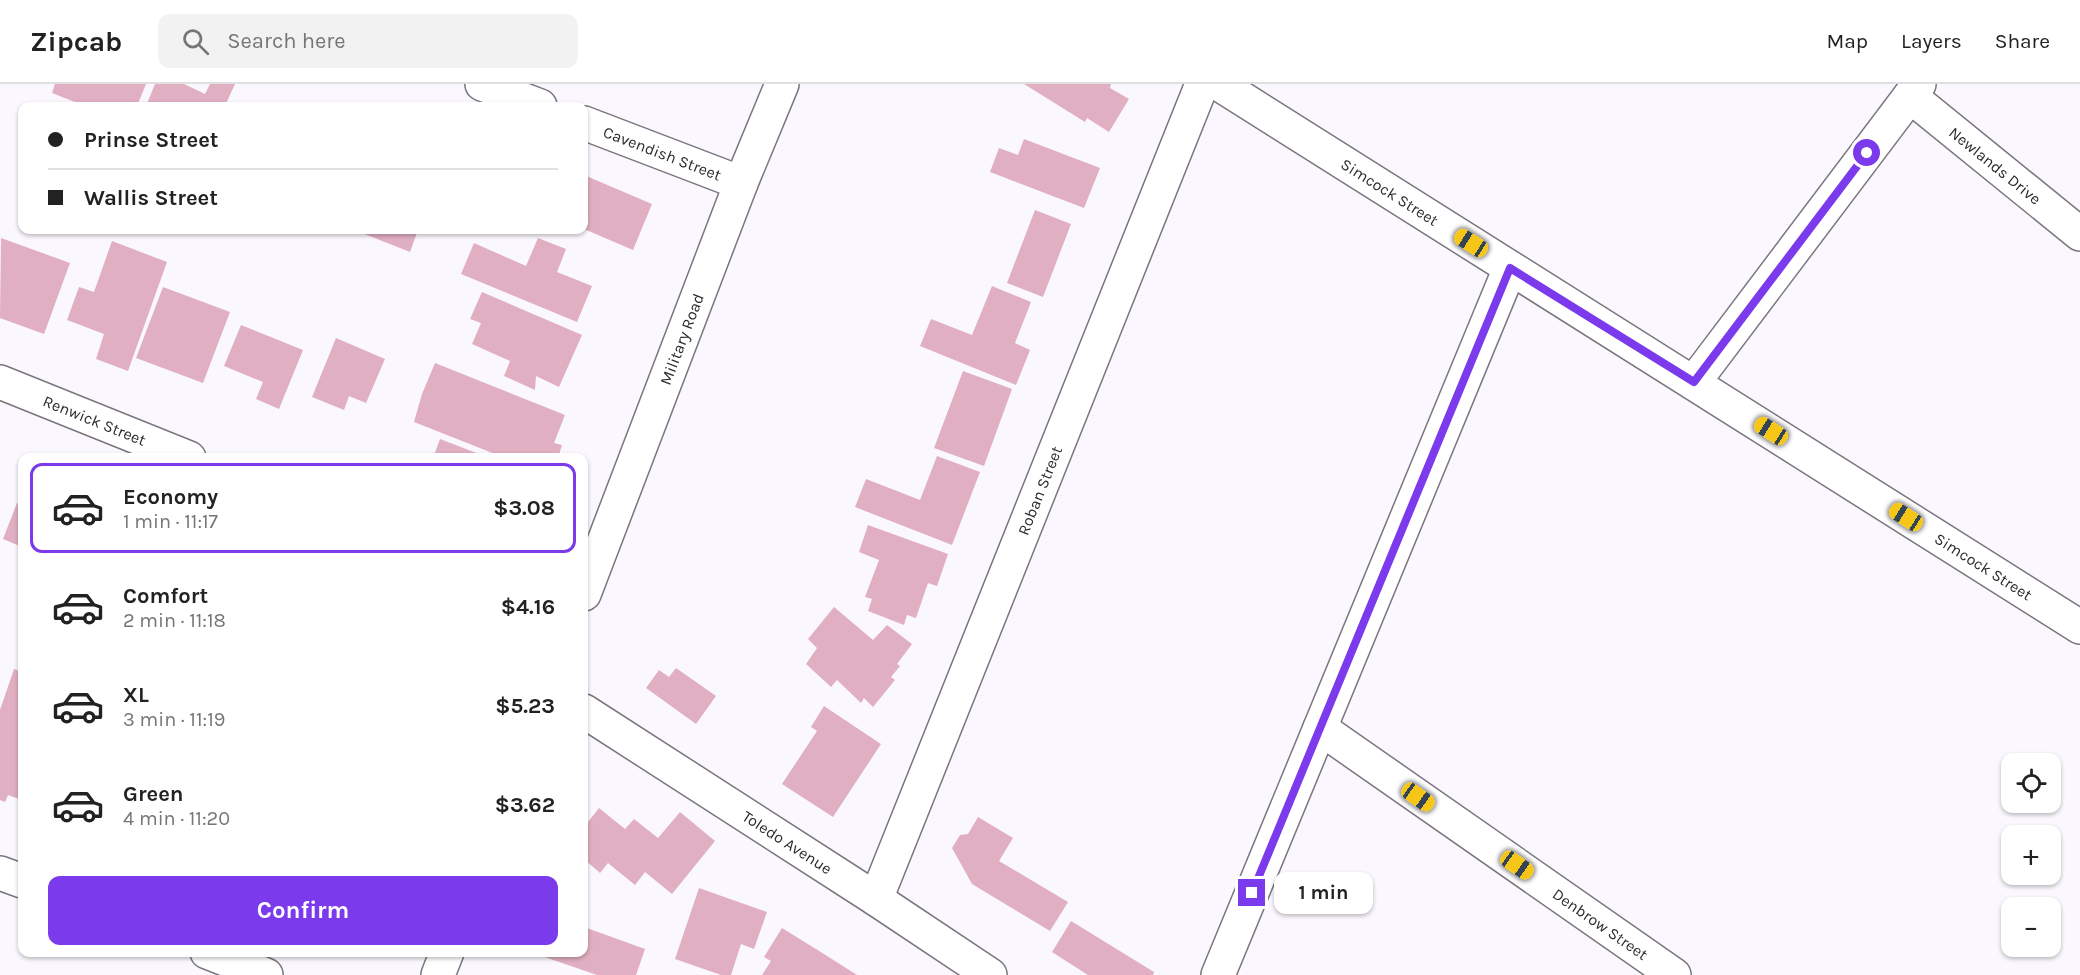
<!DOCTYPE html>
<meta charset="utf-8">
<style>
:root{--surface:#fff;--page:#f2f2f2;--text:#222;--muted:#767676;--line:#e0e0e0;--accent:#7c3aed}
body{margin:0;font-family:Karla,sans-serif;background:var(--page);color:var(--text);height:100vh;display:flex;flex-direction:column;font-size:22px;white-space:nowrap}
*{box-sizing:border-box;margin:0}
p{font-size:20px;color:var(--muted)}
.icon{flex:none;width:33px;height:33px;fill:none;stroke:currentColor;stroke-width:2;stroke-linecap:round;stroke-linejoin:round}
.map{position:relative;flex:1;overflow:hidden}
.side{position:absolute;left:18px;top:369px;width:570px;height:504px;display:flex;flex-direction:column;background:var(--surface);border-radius:12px;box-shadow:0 2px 4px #0004}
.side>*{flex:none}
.guide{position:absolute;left:18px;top:18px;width:570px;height:132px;border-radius:12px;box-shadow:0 2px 4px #0004;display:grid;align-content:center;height:132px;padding:0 30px;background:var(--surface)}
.tools{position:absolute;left:2001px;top:669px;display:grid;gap:12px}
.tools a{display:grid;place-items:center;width:60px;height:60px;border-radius:12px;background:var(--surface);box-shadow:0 2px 4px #0004;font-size:30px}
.end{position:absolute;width:27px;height:27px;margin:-14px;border:8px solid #7c3aed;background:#fff;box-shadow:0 0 0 3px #fff}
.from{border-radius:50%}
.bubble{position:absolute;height:42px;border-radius:12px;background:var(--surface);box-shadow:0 2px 4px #0004;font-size:20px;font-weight:700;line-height:42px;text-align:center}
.car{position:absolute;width:18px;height:36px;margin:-18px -9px;border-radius:8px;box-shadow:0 0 4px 2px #0007;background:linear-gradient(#f5c518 24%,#345 0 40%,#f5c518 0 76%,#345 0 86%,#f5c518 0)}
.guide b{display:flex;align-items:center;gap:21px;height:57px;font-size:22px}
.guide b+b{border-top:2px solid var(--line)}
.guide i{width:15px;height:15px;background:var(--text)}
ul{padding:10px 0 0;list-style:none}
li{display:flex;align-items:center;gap:18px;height:90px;margin:0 12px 9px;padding:0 18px;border:3px solid transparent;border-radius:12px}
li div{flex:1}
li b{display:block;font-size:22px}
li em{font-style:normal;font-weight:700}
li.on{border-color:var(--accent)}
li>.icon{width:54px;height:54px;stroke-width:1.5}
.action{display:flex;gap:12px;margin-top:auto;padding:12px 30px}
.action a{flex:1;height:69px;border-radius:12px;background:var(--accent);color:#fff;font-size:24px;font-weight:700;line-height:69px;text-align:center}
header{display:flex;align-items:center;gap:36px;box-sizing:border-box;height:84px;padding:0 30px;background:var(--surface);border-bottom:2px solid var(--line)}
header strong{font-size:28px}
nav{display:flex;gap:33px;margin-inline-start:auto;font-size:21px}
.search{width:420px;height:54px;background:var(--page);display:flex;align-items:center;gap:15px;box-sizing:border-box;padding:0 21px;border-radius:12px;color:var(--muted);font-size:22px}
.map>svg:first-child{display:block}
</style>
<header>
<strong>Zipcab</strong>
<div class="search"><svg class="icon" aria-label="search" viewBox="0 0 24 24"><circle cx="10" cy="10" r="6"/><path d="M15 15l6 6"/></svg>Search here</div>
<nav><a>Map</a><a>Layers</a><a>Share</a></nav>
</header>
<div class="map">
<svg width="2080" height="891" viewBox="0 0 2080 891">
<rect width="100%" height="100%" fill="#fbf7fe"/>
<path fill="#e0afc2" d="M55,0H146L137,22H85L52,9Z
M155,0H184L205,10L210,0H235L225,22H146Z
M1024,0H1111L1110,4L1129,15L1109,48L1087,34L1085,38Z
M1024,55L1100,84L1084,124L990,88L999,64L1018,71Z
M584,91L652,120L633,166L584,145Z
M1035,126L1071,140L1043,213L1007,199Z
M364,146H418L410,168L362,149Z
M1,154L70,179L44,250L0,234Z
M538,154L566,165L557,188L592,202L577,238L461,190L474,159L526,182Z
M112,157L167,178L128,287L96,275L104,250L67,236L79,203L94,208Z
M992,202L1031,218L1015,259L1030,266L1016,301L920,262L931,235L972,251Z
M163,203L230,228L203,299L136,274Z
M482,208L582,251L559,303L536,292L535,306L504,292L510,277L472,260L481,239L470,235Z
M241,241L303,266L279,325L256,315L263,298L224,282Z
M336,254L385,275L366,319L349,312L344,326L312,313Z
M435,279L565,331L554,359L562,361L558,374H505L414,338L422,310Z
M963,287L1012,305L984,382L934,364Z
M440,355L487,373V374H433Z
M937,372L980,388L952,461L855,423L866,395L920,416Z
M17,419L22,421V463L3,455Z
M868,441L948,470L937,502L928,499L916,534L907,531L904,541L868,527L872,515L865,513L879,476L859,468Z
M834,523L873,556L887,541L912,560L897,580L900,582L891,593L895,596L873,623L864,614L861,619L837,596L831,603L806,580L817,564L808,555Z
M676,584L716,612L696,640L646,604L659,586L669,593Z
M14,585L22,588V716L8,711L5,718L0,716V626Z
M824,622L881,660L833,733L782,700L817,647L811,643Z
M599,724L625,745L634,735L658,754L680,728L715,757L672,810L645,788L635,801L608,779L600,789L584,775V743Z
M978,733L1013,754L999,777L1068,818L1050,847L972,800L952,764L960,751L968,750Z
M699,804L767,828L754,865L741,860L731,891H721L675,875Z
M1071,837L1154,888L1153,891H1088L1052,868Z
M584,843L645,865L636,891H597L533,869L584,868Z
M782,844L824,870L857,891H762L771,877L764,873Z"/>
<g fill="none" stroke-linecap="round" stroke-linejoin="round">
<defs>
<g id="street">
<path d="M482,0L540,22"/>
<path id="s1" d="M1219,0L2080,543"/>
<path id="s2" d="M1910,12L2080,150"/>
<path id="s3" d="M584,39L741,99"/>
<path id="s4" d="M0,298L189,374"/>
<path d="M1694,298L1919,0"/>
<path id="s5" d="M584,627L876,815L990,891"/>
<path id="s6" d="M1320,644L1674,891"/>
<path d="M0,789L22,797"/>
<path id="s7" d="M876,815L1202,0"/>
<path d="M207,868L266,891"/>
<path d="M1218,891L1510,184"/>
</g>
<g id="secondary">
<path id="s8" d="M584,510L741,99L782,0"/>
<path d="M438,891L447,868"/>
</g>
</defs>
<use href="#street" stroke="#7a757f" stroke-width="36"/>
<use href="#secondary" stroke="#7a757f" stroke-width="36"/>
<use href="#street" stroke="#fff" stroke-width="33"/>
<use href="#secondary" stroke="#fff" stroke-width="33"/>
</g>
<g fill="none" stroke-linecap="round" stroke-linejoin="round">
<path stroke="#7c3aed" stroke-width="8" d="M1252,809L1510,184L1694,298L1867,69"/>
</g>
<g text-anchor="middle" stroke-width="6" stroke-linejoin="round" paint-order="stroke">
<g font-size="16" fill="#2c2a2e" stroke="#fff">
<text dy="6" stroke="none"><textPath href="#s3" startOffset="84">Cavendish Street</textPath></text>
<text dy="6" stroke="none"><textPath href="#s2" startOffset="110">Newlands Drive</textPath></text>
<text dy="6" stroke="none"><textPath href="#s1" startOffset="202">Simcock Street</textPath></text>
<text dy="6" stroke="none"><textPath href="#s8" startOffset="273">Military Road</textPath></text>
<text dy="6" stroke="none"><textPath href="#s4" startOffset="102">Renwick Street</textPath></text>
<text dy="6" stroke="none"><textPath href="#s7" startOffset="440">Roban Street</textPath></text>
<text dy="6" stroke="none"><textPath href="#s1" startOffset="904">Simcock Street</textPath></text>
<text dy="6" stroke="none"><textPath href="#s5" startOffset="242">Toledo Avenue</textPath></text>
<text dy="6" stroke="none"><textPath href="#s6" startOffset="342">Denbrow Street</textPath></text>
</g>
</g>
</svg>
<div class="tools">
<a><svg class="icon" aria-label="locate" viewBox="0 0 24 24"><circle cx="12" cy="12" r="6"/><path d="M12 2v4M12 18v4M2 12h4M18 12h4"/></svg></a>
<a>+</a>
<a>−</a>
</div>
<i class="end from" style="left:1867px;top:69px"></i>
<i class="end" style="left:1252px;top:809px"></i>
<div class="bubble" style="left:1274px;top:788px;width:99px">1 min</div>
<i class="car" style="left:1471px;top:159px;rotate:302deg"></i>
<i class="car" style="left:1771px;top:347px;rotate:302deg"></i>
<i class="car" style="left:1906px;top:433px;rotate:302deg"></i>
<i class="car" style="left:1418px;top:713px;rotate:125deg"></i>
<i class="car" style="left:1517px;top:781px;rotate:125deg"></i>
<div class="guide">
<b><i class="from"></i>Prinse Street</b>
<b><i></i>Wallis Street</b>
</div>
<section class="side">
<ul>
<li class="on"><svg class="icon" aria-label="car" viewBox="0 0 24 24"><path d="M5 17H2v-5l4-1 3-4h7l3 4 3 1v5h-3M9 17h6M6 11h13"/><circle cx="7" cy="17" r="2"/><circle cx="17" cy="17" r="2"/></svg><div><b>Economy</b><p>1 min · 11:17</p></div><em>$3.08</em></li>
<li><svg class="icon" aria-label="car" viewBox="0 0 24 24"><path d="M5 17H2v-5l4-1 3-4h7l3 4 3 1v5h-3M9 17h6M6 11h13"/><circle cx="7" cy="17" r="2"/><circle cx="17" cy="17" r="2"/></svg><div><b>Comfort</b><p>2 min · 11:18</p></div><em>$4.16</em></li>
<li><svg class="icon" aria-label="car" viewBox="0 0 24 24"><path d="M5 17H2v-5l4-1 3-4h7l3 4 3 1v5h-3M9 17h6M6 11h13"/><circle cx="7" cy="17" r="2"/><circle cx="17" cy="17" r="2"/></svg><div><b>XL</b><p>3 min · 11:19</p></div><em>$5.23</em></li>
<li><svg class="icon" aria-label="car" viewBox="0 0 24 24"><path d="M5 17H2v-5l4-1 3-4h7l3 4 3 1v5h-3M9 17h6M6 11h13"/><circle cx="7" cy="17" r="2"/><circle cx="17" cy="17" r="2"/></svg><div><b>Green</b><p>4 min · 11:20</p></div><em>$3.62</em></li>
</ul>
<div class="action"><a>Confirm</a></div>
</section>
</div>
